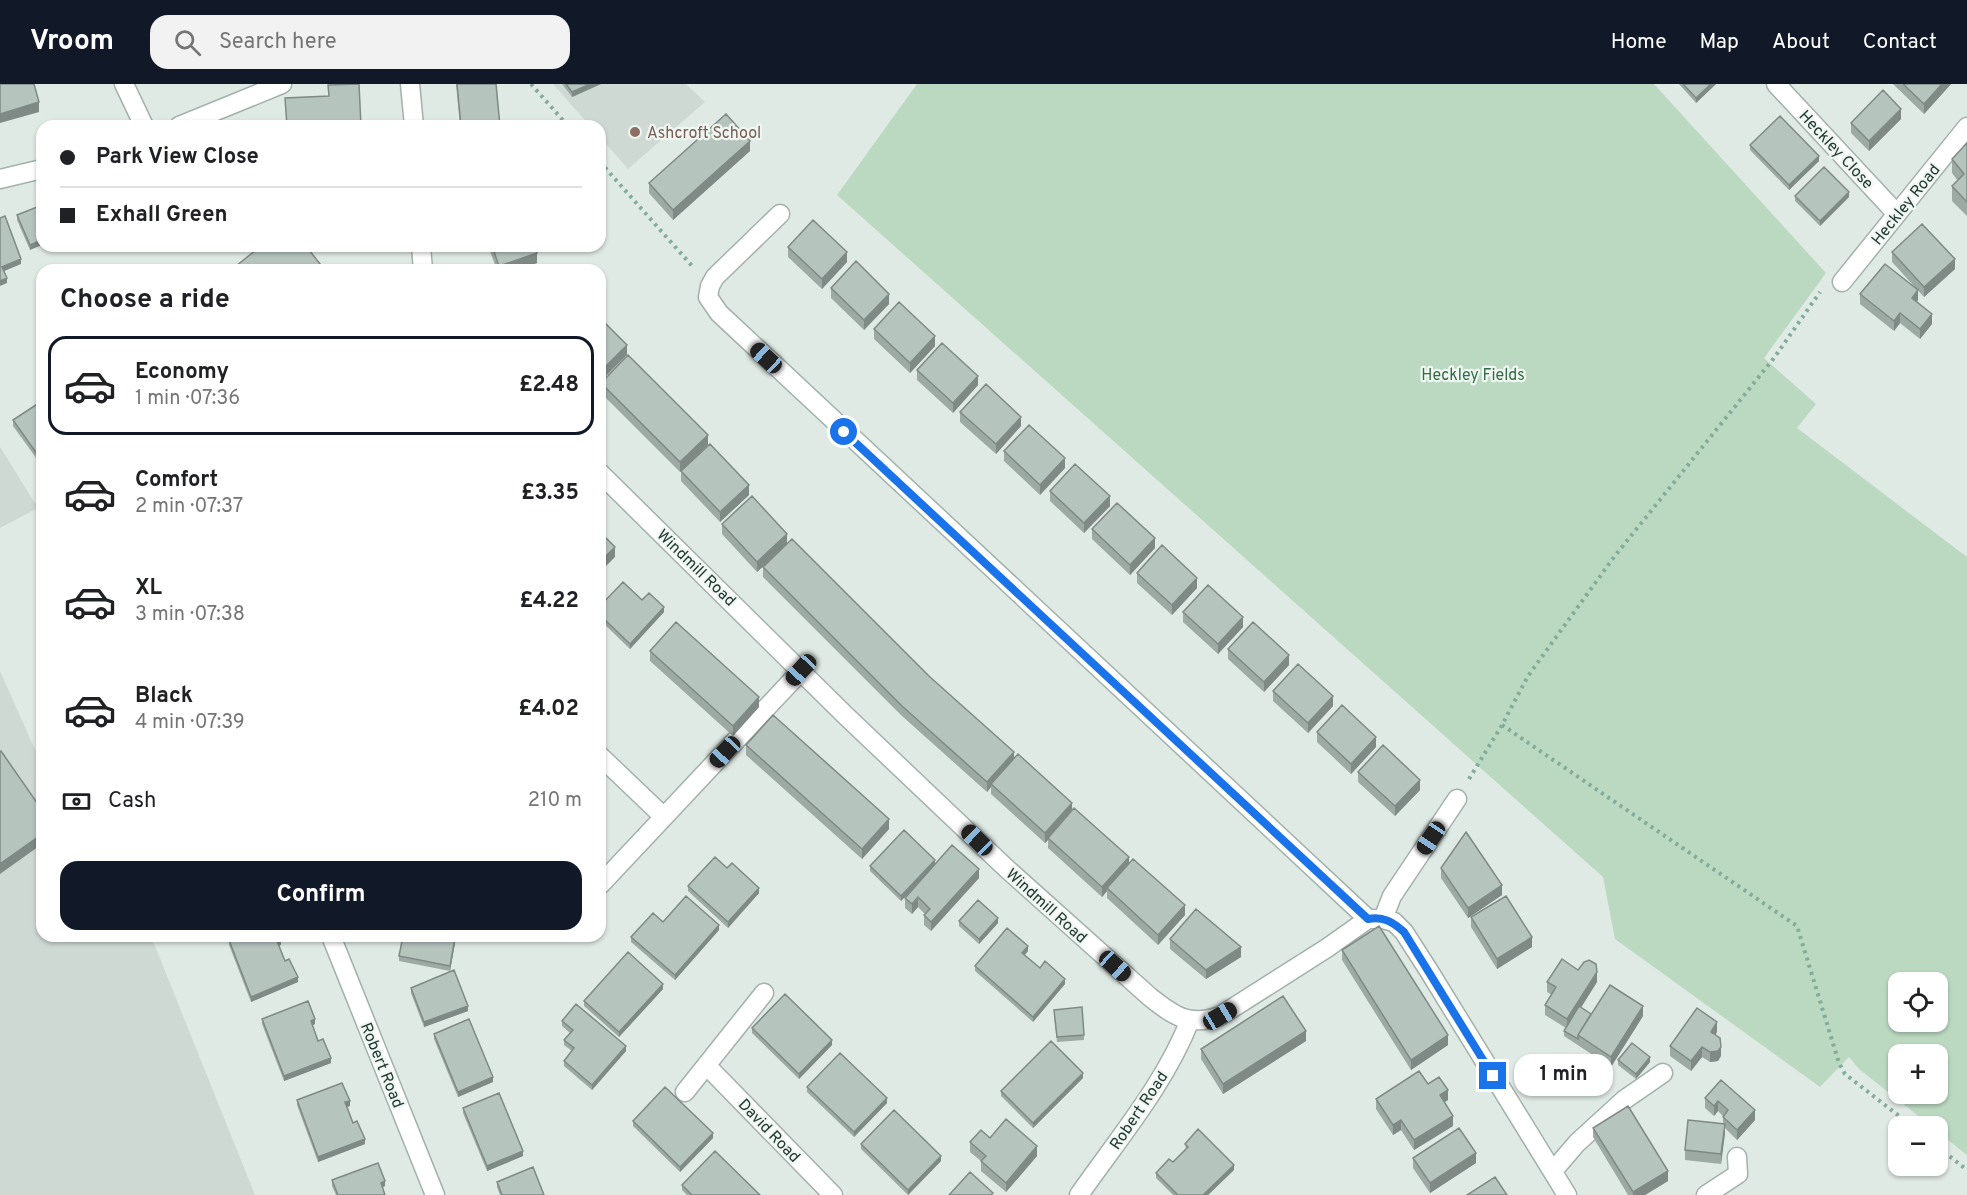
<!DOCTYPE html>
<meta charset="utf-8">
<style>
:root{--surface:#fff;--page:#f2f2f2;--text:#202124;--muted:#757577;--line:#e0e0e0;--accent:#111827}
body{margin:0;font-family:Overpass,sans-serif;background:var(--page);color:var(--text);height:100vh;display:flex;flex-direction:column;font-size:22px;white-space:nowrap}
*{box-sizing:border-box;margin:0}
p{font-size:20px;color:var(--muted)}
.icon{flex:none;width:33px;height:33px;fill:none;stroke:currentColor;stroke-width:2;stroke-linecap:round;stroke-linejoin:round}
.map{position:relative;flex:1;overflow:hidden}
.panel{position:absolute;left:36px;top:180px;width:570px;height:678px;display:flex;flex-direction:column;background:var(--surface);border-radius:18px;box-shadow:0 2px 4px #0004}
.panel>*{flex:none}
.guide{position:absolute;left:36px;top:36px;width:570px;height:132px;border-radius:18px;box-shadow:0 2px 4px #0004;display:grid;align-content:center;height:132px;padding:0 24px;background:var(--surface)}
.buttons{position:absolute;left:1888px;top:888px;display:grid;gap:12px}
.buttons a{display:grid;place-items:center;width:60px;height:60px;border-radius:12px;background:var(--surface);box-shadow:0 2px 4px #0004;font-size:30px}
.end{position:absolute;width:27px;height:27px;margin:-14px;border:8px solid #1a73e8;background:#fff;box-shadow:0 0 0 3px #fff}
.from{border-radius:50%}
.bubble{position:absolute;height:42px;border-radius:18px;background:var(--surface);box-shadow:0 2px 4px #0004;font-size:20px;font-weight:700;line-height:42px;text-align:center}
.car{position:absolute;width:18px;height:36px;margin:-18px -9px;border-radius:8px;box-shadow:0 0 4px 2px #0007;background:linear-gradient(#222 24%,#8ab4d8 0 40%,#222 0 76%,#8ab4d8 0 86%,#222 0)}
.guide b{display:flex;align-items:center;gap:21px;height:57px;font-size:22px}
.guide b+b{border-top:2px solid var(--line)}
.guide i{width:15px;height:15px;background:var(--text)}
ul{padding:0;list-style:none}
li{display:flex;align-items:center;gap:18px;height:99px;margin:0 12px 9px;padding:0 12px;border:3px solid transparent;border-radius:18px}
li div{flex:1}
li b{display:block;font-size:22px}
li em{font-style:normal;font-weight:700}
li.selected{border-color:var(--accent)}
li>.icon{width:54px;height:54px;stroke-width:1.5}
h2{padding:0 24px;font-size:27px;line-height:72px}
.pay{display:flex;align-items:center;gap:15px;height:66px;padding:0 24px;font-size:22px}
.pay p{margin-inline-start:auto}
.button{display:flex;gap:12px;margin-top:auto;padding:12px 24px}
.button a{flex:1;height:69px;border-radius:18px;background:var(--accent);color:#fff;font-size:24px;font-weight:700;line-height:69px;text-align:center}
header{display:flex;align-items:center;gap:36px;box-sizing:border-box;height:84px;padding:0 30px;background:var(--accent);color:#fff}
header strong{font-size:28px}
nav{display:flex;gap:33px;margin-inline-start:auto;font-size:21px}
.search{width:420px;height:54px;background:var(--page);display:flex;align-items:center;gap:15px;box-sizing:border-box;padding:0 21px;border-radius:18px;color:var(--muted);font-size:22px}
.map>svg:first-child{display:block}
</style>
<header>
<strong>Vroom</strong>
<div class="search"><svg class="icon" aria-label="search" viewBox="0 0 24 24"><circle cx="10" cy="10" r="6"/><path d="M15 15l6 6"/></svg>Search here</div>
<nav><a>Home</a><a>Map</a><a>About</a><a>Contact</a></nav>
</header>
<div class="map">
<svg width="1967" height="1111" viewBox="0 0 1967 1111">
<rect width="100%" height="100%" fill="#e0eae5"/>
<path fill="#cfd9d4" d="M553,0H686L705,18L628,85L600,53V42H590Z
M0,363L38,424L0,444Z
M0,587L42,681V852H151L255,1111H0Z"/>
<path fill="#bbd9c1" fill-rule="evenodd" d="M917,0H1654L1826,189L1764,274L1816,320L1797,344L1967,473V1071L1938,1048V1042H1931L1859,985L1849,973L1820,1003L1615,855L1603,793L837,111ZM1938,898V938H1899V898ZM1899,970H1938V1010H1899Z"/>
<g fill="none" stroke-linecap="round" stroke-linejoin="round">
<defs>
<path id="minor" d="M124,0L144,42
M410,0L414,42
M1776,0L1897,130
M179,42L282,0
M0,95L42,85
M780,130L715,193L710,202L708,213L719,229L1368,835
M421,162L423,186
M1842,198L1967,43
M600,389L846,632L1006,784L1150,913C1174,932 1189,943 1220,932L1327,864L1368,835H1383L1394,838L1404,848L1429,887L1567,1111
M600,672L664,733
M600,801L801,587
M1383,835L1392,812L1457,715
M331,852L435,1111
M707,982L833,1111
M685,1008L764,909
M1553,1087L1577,1059L1624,1016L1663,989
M1079,1111C1118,1055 1165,1000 1190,936
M1706,1111L1738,1090L1737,1073"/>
</defs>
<use href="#minor" stroke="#a3b1ab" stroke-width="21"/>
<path stroke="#83ab9c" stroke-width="4" stroke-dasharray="3 4.5" stroke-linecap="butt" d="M531,0L568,42
M600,78L693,183
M1502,641L1797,842L1839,979L1845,990L1912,1042
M1469,695L1502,641L1528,592L1614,473L1774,274L1820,208
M1938,1063L1967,1086"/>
<use href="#minor" stroke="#fff" stroke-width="18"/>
</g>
<path fill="#9da9a3" d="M456,0H496L500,42H460Z
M562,0H601L572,13Z
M1679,0H1716L1696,19Z
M1893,0H1951L1924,30Z
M1901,35L1869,67L1851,49V39Z
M1967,59V132L1952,117V102L1958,97L1952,89V75Z
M1750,61L1819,77L1789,106L1750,66Z
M750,67L673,136L649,109V99Z
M1795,112L1849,113L1820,142L1795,117Z
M42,121L30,166L17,136V131Z
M488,162H534L537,179L517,186H497Z
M788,163L847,178L822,205L788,173Z
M1892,168L1955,185L1924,213L1892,178Z
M831,204L889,220L864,246L831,214Z
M1860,210L1918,216L1917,218L1932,240L1920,255L1900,239L1894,247L1860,220Z
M874,245L935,262L910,289L874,255Z
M917,286L978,301L953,329L917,296Z
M601,299L708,361L680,388L601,309Z
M42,317V382L13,342V336Z
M960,328L1021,342L996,370L960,338Z
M1004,367L1065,384L1040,411L1004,377Z
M681,387L749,411L720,438L681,397Z
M1050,407L1110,422L1084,449L1050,417Z
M722,440L787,460L930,593L1014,675L1072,727L1129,780L1185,831L1158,861L1107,814V807L1102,813L1048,764V756L1045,759L991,710V703L987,708L902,632L763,493V483L783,464L757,488L722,450Z
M1092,445L1155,464L1130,491L1092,455Z
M1137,489L1197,504L1172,531L1137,499Z
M642,516L664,528L630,565L600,536V522Z
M1183,528L1243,543L1218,570L1183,538Z
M1228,565L1289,581L1264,608L1228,575Z
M650,567L759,623L733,652L650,577Z
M1273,607L1333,622L1308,649L1273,617Z
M1317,648L1376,663L1351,690L1317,658Z
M746,661L889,745L862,775L746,671Z
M1358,688L1420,706L1395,732L1358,698Z
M935,780L979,794L931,847L924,841V831L925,830L918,823L912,830L905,824V814L923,794L901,817L870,787V782Z
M727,784L759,809L728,844L688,807V802Z
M1441,784L1502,811L1468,834L1441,794Z
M1471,833L1532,863L1497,885L1471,843Z
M959,837L998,839L979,860L959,842Z
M663,838L719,846L675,896L631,858V853Z
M1170,855L1241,873L1206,895L1170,865Z
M229,856L281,861L278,862L285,877L298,898L251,918L229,861Z
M455,859L450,887L399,877V872Z
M1342,866L1448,961L1411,986L1342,876Z
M1028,867L1025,871L1040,884L1065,900L1033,938L975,887V882Z
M1547,898H1597L1581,924L1591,930L1643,932L1611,983L1564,952V947L1566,944L1545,931V921L1552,911L1547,908Z
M411,904L468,927L424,943L411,909Z
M663,905L619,953L584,922V917Z
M1054,931L1084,951V956L1057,958Z
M262,935L315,940L312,942L318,957L331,979L284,997L262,940Z
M562,937L626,967L592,1006L564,982V977L572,967L564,961V956L570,949L562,942Z
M752,944L832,961L799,995L752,949Z
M1717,948L1715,951L1721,972L1718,977L1710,978L1702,973L1691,987L1670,972V962Z
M434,950L493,998L458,1013L434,955Z
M1306,957L1223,1010L1201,975V965Z
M1618,976L1650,978L1636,995L1618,981Z
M1083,994L1033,1044L1001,1012V1007Z
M1721,996L1755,1036L1737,1056L1725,1044L1721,1080L1685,1076V1066L1723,1040V1032L1718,1027L1714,1032L1705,1024V1014Z
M1428,1000L1448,1016L1444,1018L1453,1042L1414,1066L1401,1046L1393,1051L1376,1025V1015Z
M807,1003L887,1019L854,1053L807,1008Z
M297,1016L350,1022L346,1023L353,1039L365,1060L318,1078L297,1021Z
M463,1024L523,1072L487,1087L463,1029Z
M633,1037L713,1054L680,1088L633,1042Z
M1593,1044L1668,1097L1645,1111H1628L1593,1053Z
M970,1058L1037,1072L1006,1108L981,1087V1077L970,1068Z
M861,1060L941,1077L908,1111L861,1065Z
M1185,1060L1234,1086L1208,1111H1173L1156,1094V1089L1173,1078L1186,1065Z
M1413,1074L1476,1079L1430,1109L1413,1084Z
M332,1096L385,1102L382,1103L385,1111H336L332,1102Z
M497,1098L544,1111H500L497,1103Z
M682,1101L760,1111H687L682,1106Z"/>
<path fill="#7f8985" d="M590,0H601L572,13V8Z
M1711,0H1716L1696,19V14Z
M1942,0H1951L1924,30V20Z
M39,18V28L0,39V30Z
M1901,25V35L1869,67V57Z
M750,57V67L673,136V126Z
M1819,72V77L1789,106V101Z
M1849,108V113L1820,142V137Z
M42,156V161L30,166V161Z
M847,168V178L822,205V195Z
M537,169V179L517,186H499V182Z
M21,175V180L2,188V183Z
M1955,175V185L1924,213V203Z
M320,180V186H313Z
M7,194V199L0,202V197Z
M1918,206V216L1912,224V214Z
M889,210V220L864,246V236Z
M1900,229V239L1894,247V237Z
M1932,230V240L1920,255V245Z
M935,252V262L910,289V279Z
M627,261V271L600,298V288Z
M978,292V301L953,329V319Z
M1021,333V342L996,370V360Z
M708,351V361L680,388V378Z
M1065,374V384L1040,411V401Z
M749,401V411L720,438V428Z
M1110,412V422L1084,449V439Z
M787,450V460L757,488V478Z
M1155,454V464L1130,491V481Z
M615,463V473L600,488V478Z
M1197,494V504L1172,531V521Z
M664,523V528L630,565V560Z
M1243,533V543L1218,570V560Z
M1289,571V581L1264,608V598Z
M1333,612V622L1308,649V639Z
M759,613V623L733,652V642Z
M1376,653V663L1351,690V680Z
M1014,668V678L991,700V703L987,708V698Z
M1420,696V706L1395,732V722Z
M1072,719V729L1048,754V756L1045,759V749Z
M889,735V745L862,775V765Z
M42,750V760L0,790V780Z
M1129,773V783L1107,804V807L1102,813V803Z
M935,776V781L901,817V812Z
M979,785V794L931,847V838Z
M1502,801V811L1468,834V824Z
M759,804V809L728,844V838Z
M918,813V823L912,830V820Z
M1185,821V831L1158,861V851Z
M998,834V839L979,860V855Z
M719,841V846L675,896V891Z
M1532,853V863L1497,885V875Z
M455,854V859L450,887V882Z
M281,856V861L277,862V857Z
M1028,862V867L1022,874V869Z
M1241,863V873L1206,895V886Z
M1597,888V898L1567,945V935Z
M298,893V898L251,918V913Z
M1065,895V900L1033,938V933Z
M663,900V905L619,953V948Z
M468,922V927L424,943V938Z
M1643,922V932L1611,983V973Z
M315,935V940L311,942V937Z
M1717,938V948L1711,958V948Z
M1306,947V957L1223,1010V1000Z
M1448,951V961L1411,986V976Z
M832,956V961L799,995V990Z
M626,962V967L592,1006V1001Z
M1702,963V973L1691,987V977Z
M1721,963V972L1718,977L1710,978V968Z
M1650,973V978L1636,995V990Z
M331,974V979L284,997V992Z
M1083,989V994L1033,1044V1039Z
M493,993V998L458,1013V1008Z
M1448,1006V1016L1440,1021V1011Z
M887,1014V1019L854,1053V1048Z
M350,1017V1022L345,1024V1018Z
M1718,1017V1027L1714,1032V1022Z
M1755,1026V1036L1737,1056V1046Z
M1453,1032V1042L1414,1066V1056Z
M1401,1036V1046L1393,1051V1041Z
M1725,1040V1050L1721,1080V1070Z
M713,1049V1054L680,1088V1083Z
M365,1055V1060L318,1078V1073Z
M1037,1062V1072L1006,1108V1099Z
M523,1067V1072L487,1087V1082Z
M1476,1069V1079L1430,1109V1099Z
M941,1072V1077L908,1111V1106Z
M1234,1081V1086L1208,1111H1203Z
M1668,1087V1097L1645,1111H1633V1108Z
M385,1097V1102L381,1104V1099Z"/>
<path fill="#b6c4be" stroke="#7f8985" stroke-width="1.5" d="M0,0H34L39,18L0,30Z
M359,0L361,42H287L285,14L329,12L328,1Z
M457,0H496L500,42H461Z
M566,0H590L572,8Z
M1683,0H1711L1696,14Z
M1903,0H1942L1924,20Z
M1883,6L1901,25L1869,57L1851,39Z
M726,30L750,57L673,126L649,99Z
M1780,32L1819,72L1789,101L1750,61Z
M1967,59V118L1952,102L1964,90L1952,75Z
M1824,83L1849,108L1820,137L1795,112Z
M42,121V156L30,161L17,131Z
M5,132L21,175L2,183L7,194L0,197V134Z
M813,136L847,168L822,195L788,163Z
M1922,140L1955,175L1924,203L1892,168Z
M261,162H306L320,180L313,186H231Z
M492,162H534L537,169L499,182Z
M856,177L889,210L864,236L831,204Z
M1885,180L1918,206L1912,214L1932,230L1920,245L1900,229L1894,237L1860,210Z
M548,182L552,186H544Z
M899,218L935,252L910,279L874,245Z
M600,234L627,261L600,288Z
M942,259L978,292L953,319L917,286Z
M628,271L708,351L680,378L601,299Z
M986,300L1021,333L996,360L960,328Z
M42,317V377L13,336Z
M1029,341L1065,374L1040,401L1004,367Z
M710,360L749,401L720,428L681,387Z
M1075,380L1110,412L1084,439L1050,407Z
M752,412L787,450L757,478L722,440Z
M1117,419L1155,454L1130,481L1092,445Z
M600,448L615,463L600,478Z
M792,455L930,593L1014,668L987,698L902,622L763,483Z
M1162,461L1197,494L1172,521L1137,489Z
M623,498L642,516L649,509L664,523L630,560L600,531V522Z
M1208,501L1243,533L1218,560L1183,528Z
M676,538L759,613L733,642L650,567Z
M1253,538L1289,571L1264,598L1228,565Z
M1298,580L1333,612L1308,639L1273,607Z
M1342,621L1376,653L1351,680L1317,648Z
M773,631L889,735L862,765L746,661Z
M1383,661L1420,696L1395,722L1358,688Z
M1,667L42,726V750L0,780V668Z
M1018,670L1072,719L1045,749L991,700Z
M1074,724L1129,773L1102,803L1048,754Z
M904,746L935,776L901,812L870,782Z
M1466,748L1502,801L1468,824L1441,784Z
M952,761L979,785L931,838L924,831L930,825L918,813L912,820L905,814Z
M715,773L727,784L732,779L759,804L728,838L688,802Z
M1133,775L1185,821L1158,851L1107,804Z
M686,812L719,841L675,891L631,853L653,829L663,838Z
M1506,812L1532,853L1497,875L1471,833Z
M978,816L998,834L979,855L959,837Z
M1196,825L1241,863L1206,886L1170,855Z
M1379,842L1448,951L1411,976L1342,866Z
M1007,844L1028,862L1022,869L1040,884L1045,877L1065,895L1033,933L975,882Z
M239,852H280L281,856L277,857L285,877L289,875L298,893L251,913L229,856Z
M403,852H453L455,854L450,882L399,872Z
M628,868L663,900L619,948L584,917Z
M1562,875L1578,886L1584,878L1589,876L1596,880L1597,888L1567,935L1545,921L1556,903L1547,898Z
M454,886L468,922L424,938L411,904Z
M1610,901L1643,922L1611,973L1578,951Z
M785,910L832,956L799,990L752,944Z
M1283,912L1306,947L1223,1000L1201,965Z
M308,917L315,935L311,937L318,957L323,955L331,974L284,992L262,935Z
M576,920L626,962L592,1001L564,977L574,964L564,956L573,946L562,937Z
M1579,922L1591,930L1578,951V955L1564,947Z
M1082,923L1084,951L1057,953L1054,926Z
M1697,924L1717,938L1711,948L1720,954L1721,963L1718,967L1710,968L1702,963L1691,977L1670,962Z
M469,935L493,993L458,1008L434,950Z
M1051,957L1083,989L1033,1039L1001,1007Z
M1632,959L1650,973L1636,990L1618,976Z
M840,969L887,1014L854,1048L807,1003Z
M1419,987L1428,1000L1439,993L1448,1006L1440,1011L1453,1032L1414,1056L1401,1036L1393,1041L1376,1015Z
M1721,996L1755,1026L1737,1046L1723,1033L1728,1026L1718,1017L1714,1022L1705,1014Z
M342,999L350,1017L345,1018L353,1039L357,1037L365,1055L318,1073L297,1016Z
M665,1003L713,1049L680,1083L633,1037Z
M499,1009L523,1067L487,1082L463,1024Z
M1628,1022L1668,1087L1633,1108L1593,1044Z
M894,1026L941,1072L908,1106L861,1060Z
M1006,1035L1037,1062L1006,1099L981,1077L986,1072L970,1058L981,1046L990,1054Z
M1688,1036L1725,1040L1721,1070L1685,1066Z
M1459,1044L1476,1069L1430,1099L1413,1074Z
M1198,1045L1234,1081L1203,1111H1178L1156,1089L1169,1075L1173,1078L1188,1063L1185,1060Z
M715,1067L760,1111H692L682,1101Z
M378,1079L385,1097L381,1099L385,1111H338L332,1096Z
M533,1083L544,1111H502L497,1098Z
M970,1088L993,1109L991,1111H949Z
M1495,1093L1507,1111H1467Z"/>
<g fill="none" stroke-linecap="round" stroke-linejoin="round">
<path stroke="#1a73e8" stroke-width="8" d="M844,348L1368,835C1383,832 1393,838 1404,848L1493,992"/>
</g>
<circle fill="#8d6e63" stroke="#f0f7f3" stroke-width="2" cx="635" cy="48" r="6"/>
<g text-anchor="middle" stroke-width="4.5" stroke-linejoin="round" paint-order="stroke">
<g font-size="16" fill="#785e54" stroke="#f0f7f3" text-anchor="start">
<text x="647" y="54">Ashcroft School</text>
</g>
<g font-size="16" fill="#223931" stroke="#f0f7f3">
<text transform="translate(1837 65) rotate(47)" y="6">Heckley Close</text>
<text transform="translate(1905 120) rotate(-51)" y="6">Heckley Road</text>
<text transform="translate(697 483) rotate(44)" y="6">Windmill Road</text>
<text transform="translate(1047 821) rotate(42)" y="6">Windmill Road</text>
<text transform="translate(383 981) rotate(68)" y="6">Robert Road</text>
<text transform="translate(1138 1026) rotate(-56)" y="6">Robert Road</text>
<text transform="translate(770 1046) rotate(46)" y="6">David Road</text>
</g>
<g font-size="16" fill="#306c43" stroke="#f0f7f3">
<text x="1473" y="296">Heckley Fields</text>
</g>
</g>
</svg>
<div class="buttons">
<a><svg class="icon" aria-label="locate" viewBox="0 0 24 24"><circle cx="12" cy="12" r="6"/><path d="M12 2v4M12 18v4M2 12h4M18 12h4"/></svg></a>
<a>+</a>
<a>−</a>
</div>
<i class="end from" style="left:844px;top:348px"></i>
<i class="end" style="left:1493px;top:992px"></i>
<div class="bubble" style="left:1514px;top:970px;width:99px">1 min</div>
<i class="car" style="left:766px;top:274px;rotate:313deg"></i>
<i class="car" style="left:801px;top:586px;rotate:223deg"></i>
<i class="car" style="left:725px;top:668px;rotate:223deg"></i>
<i class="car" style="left:1431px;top:754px;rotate:214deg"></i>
<i class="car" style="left:977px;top:756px;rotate:314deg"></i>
<i class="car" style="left:1115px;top:882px;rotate:132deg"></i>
<i class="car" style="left:1220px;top:932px;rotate:59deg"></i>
<div class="guide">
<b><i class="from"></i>Park View Close</b>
<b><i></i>Exhall Green</b>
</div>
<section class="panel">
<h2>Choose a ride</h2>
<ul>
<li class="selected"><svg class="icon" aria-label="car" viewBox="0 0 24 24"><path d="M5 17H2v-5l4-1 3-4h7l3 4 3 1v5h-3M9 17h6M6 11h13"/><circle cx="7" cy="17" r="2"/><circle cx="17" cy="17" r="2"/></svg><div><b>Economy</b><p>1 min · 07:36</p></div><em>£2.48</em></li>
<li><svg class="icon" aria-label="car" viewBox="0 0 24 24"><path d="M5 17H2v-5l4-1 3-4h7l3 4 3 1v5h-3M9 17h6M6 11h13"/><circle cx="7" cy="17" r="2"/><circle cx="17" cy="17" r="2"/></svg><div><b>Comfort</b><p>2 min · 07:37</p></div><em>£3.35</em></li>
<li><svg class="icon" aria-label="car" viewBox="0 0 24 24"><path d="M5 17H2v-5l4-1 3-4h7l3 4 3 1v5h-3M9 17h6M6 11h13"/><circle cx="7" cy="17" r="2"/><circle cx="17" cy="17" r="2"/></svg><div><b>XL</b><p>3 min · 07:38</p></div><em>£4.22</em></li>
<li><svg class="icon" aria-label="car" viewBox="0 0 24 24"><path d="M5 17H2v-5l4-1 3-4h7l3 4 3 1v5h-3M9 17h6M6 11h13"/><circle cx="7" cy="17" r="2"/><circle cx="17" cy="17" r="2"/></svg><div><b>Black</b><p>4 min · 07:39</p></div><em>£4.02</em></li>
</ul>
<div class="pay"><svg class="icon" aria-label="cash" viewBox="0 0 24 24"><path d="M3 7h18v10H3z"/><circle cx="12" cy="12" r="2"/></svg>Cash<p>210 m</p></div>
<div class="button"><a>Confirm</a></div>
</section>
</div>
